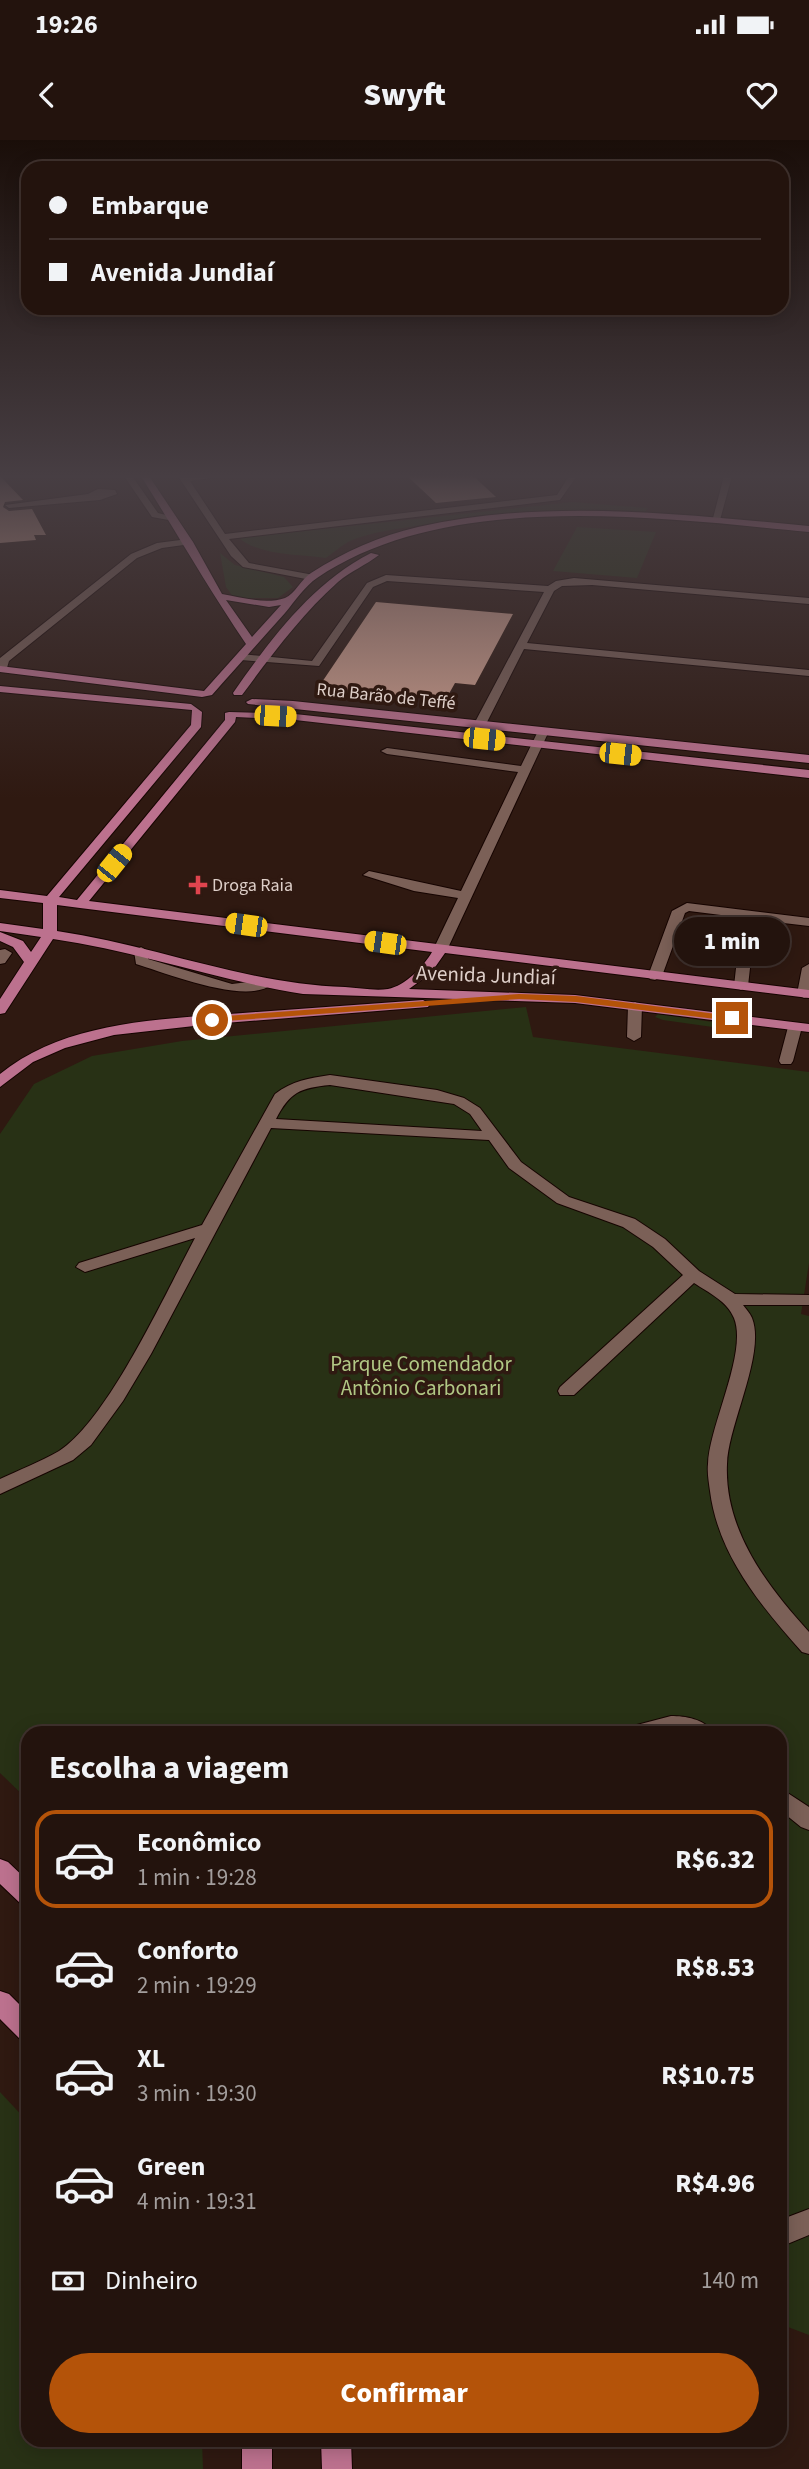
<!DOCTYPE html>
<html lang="pt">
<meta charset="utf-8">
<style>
:root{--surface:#23130d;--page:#2f201b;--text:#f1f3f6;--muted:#a39e9d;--line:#40322e;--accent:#b45309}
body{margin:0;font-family:"Source Sans 3",sans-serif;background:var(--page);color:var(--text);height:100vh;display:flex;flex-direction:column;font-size:26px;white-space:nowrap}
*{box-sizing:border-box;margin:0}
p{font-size:23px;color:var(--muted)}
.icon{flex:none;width:38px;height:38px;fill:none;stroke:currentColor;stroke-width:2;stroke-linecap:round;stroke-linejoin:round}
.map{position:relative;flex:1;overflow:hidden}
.panel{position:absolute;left:21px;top:1586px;width:766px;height:721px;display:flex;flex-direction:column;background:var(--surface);border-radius:21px;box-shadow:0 4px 18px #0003,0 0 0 2px var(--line)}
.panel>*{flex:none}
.banner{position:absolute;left:21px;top:21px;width:768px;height:154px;border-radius:21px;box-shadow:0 4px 18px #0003,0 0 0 2px var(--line);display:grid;align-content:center;height:154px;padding:0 28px;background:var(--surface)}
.end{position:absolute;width:32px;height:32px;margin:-16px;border:9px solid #b45309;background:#fff;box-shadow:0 0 0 4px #fff}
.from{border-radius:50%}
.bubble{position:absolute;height:49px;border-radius:24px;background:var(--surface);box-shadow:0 4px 18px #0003,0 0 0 2px var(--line);font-size:23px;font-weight:800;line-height:49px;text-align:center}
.car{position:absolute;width:21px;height:42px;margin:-21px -10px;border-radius:9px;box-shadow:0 0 5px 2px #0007;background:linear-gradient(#f5c518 24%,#345 0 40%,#f5c518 0 76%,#345 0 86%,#f5c518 0)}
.banner b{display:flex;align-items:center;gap:24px;height:66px;font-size:26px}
.banner b+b{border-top:2px solid var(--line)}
.banner i{width:18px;height:18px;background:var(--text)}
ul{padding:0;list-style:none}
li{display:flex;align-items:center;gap:21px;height:98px;margin:0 14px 10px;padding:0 14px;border:4px solid transparent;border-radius:21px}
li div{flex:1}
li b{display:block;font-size:26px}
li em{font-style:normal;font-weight:800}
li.current{border-color:var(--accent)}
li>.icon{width:63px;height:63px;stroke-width:1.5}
h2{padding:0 28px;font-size:32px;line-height:84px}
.pay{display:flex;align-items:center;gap:18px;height:77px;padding:0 28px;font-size:26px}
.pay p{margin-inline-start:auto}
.cta{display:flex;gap:14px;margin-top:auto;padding:14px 28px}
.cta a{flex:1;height:80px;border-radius:42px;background:var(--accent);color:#fff;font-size:28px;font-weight:800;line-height:80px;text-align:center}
.status{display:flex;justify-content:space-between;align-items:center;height:49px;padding:0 35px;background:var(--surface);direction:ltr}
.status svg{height:19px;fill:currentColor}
header{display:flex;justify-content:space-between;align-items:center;height:91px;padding:0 28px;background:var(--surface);font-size:32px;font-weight:800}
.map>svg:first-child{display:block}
</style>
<div class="status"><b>19:26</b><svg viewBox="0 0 49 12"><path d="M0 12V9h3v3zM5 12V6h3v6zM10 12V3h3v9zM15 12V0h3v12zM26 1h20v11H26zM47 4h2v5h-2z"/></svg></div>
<header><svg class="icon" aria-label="back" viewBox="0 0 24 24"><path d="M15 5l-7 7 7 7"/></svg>Swyft<svg class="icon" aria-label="heart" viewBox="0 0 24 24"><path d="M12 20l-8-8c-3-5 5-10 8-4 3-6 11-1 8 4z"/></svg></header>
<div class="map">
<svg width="809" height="2329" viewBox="0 0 809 2329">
<rect width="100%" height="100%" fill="#2f1911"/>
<path fill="#283115" d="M572,362L648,368L645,372C569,368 496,372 421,385C398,389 369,392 348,402C341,406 333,413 326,418C299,414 260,416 239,398Z
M577,387L656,392L637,438L553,431Z
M220,413L235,425L284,437L293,447L278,458H234L226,447Z
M526,867L533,897L809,932V1123L801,1174L809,1176V2195L780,2184V1592H28V1660L0,1633V994L34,944L92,916L182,901Z
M658,874L740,886L744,889L741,891L663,880L655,877Z
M0,1952L28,1982V2300H202L203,2329H0Z"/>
<path fill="#d3a290" d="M404,333H470L496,357L436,363Z
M0,336L23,360L5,362L3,367L9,371L32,369L46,395H34L36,400L0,403Z
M376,462L513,474L475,545L455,543L446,559L316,551Z"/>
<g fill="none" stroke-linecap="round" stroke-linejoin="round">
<path stroke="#49342d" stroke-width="12" stroke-dasharray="12 6" stroke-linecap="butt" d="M744,819L747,799"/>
<defs>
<path id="minor" d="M122,333H130L158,373L174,377V381L152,377Z
M176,333H184L186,336L245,333L190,341L225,394L557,355L571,333H579L560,360L229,399L249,423L314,435L316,437L311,440L243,427L231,416Z
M728,333L732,336L720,380L712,382L724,336Z
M98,349L115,350L117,354L100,360L9,368L5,365L88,354Z
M188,399L193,402L191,404L162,408L137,418L9,521L6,531L0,532V518L131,414L157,403Z
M386,435L548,446L556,441L574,438L809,458V464L592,445L562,446L554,451L527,503L809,530V536L524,509L486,584L480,587L474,584L544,452L387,441L373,447L319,526L241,520L236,517L241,514L312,521L367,443Z
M539,589L549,591L447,810L440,814L435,813L433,810L458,758L414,751L363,735L369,731L461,751L518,632L387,614L381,611L387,608L521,626Z
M687,763L809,778V786L758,780L754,799L747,803L740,799L745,778L689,771L685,773L662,836L655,840L650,839L648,836L672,771Z
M141,807L148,811V819L232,844L265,840L272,844C248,866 166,833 136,824L134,811Z
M5,809L12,813L5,823L0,824V810Z
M744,815L751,819L748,846L741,850L734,846L737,819Z
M809,824V857L804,858L797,854L802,828Z
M635,862L642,866L641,897L634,901L627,897L628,866Z
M795,883L802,887L793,921L791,924H781L779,921L788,887Z
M330,935L437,950L464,958L480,968L521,1022L569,1057L635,1079L665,1099L699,1131L735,1154L809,1155V1165H743C746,1169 750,1173 752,1178C766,1213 728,1285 727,1324C724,1390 767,1446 809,1492V1514L802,1512C761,1466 718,1415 710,1351C709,1343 707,1333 708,1324C709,1286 748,1212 734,1178C727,1161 709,1153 694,1143L574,1255H560L558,1251L560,1247L683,1135L653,1107L623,1087L557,1063L509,1028L489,1000L271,988L151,1214L123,1261L91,1305L73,1320L0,1354V1339C19,1330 40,1322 59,1311C108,1280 166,1152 195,1098L85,1132L76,1127L79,1123L202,1085L275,954C292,941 309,938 330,935ZM330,945L454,964L470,974L482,991L276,979C290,952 300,948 330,945Z
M671,1576C685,1576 705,1579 712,1592H630L633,1586Z
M780,1648L809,1667V1690L801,1687L780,1670Z
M809,2069V2095L780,2107V2080Z"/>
<path id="major" d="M139,333H147L193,402L222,454C241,457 265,465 285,458C295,454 301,439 311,433C344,412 379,396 418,387C545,358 680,374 809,386V392C659,378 448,349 317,438C305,446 295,461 285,473C260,501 237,527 212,555L202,557L0,532V526L204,551L246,504C208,448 175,390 139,333ZM226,460L269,467L281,465L252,497Z
M371,413L379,415C366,425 351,431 338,442C301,475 271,516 242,555H234L233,553C270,500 312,443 371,413Z
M0,546L191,564L202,572L201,587L59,757L77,760L225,580V573L229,572L295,574L809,630V638L295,580L236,577L235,582L89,761L809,850V858L445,813L431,833L409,849L575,855L809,884V892L575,863L303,854C219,841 138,811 53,799L5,873L0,874V859L24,822L13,807L0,801V792L23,801L31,812L41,797L0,791V783L43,789V763L0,758V750L47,756L191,585L192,570L0,552ZM57,765L80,768L432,812C424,826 405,846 388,849C375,851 359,848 345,847C246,844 154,805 57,791Z
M252,559L293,561L809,615V623L248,564L246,562Z
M423,860L430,864L428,867L212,884L114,895L65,908L33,922L0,947V934C69,878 171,879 257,872C312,868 368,864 423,860Z
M0,1719L8,1722L28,1741V1766L20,1763L0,1744Z
M0,1851L9,1854L28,1873V1901L19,1898L0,1879Z
M242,2300H272V2329H242Z
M321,2300H351L352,2329H322Z"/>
</defs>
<use href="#minor" stroke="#160401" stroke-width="2"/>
<use href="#major" stroke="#160401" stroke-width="2"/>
<use href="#minor" fill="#7b6057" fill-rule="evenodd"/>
<use href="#major" fill="#bc718e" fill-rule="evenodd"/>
</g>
<linearGradient id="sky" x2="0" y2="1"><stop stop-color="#1a0e09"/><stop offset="0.51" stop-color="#473e43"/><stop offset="1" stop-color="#473e43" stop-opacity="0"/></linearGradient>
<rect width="809" height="659" fill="url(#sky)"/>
<path fill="#b45309" d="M519,854L576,856L732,876L737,878L732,881L576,862L519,859L212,882L208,880L212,877Z"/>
<path fill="#e0444e" stroke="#2f1911" stroke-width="2.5" d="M194.5 734.5h7v7h7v7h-7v7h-7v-7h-7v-7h7z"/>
<g text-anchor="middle" stroke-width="7" stroke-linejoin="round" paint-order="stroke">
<g font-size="18" fill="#decfc9" stroke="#2f1911">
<text transform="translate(386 556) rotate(6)" y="6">Rua Barão de Teffé</text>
</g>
<g font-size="18" fill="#decfc9" stroke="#2f1911" text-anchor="start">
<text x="212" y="751">Droga Raia</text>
</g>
<g font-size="21" fill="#decfc9" stroke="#2f1911">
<text transform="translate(486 835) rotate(2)" y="7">Avenida Jundiaí</text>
</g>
<g font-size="21" fill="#b1c885" stroke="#2f1911">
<text x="421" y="1231">Parque Comendador<tspan x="421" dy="24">Antônio Carbonari</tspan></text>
</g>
</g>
</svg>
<i class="end from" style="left:212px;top:880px"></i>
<i class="end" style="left:732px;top:878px"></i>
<div class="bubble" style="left:674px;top:777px;width:116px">1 min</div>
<i class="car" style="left:275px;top:576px;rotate:93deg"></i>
<i class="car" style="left:484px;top:599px;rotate:96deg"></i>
<i class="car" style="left:620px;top:614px;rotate:96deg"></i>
<i class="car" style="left:114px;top:723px;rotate:39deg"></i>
<i class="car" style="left:246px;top:785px;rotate:278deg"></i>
<i class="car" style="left:385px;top:803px;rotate:278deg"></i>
<div class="banner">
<b><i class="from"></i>Embarque</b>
<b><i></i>Avenida Jundiaí</b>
</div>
<section class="panel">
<h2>Escolha a viagem</h2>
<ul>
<li class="current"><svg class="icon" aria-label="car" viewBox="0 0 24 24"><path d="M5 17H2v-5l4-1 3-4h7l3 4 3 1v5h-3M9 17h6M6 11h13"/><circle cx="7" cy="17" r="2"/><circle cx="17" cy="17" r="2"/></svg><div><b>Econômico</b><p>1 min · 19:28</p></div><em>R$6.32</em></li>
<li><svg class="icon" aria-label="car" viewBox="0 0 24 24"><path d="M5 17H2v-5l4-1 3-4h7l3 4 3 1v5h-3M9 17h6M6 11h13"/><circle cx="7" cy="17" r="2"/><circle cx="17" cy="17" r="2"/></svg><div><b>Conforto</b><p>2 min · 19:29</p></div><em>R$8.53</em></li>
<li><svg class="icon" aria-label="car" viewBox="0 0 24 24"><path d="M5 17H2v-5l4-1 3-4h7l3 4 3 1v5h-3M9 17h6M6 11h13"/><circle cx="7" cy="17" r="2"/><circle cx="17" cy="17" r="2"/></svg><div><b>XL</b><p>3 min · 19:30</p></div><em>R$10.75</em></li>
<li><svg class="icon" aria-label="car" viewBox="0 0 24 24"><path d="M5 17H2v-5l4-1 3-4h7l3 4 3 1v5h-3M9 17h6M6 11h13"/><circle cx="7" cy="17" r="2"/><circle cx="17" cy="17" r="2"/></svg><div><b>Green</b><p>4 min · 19:31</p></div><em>R$4.96</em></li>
</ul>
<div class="pay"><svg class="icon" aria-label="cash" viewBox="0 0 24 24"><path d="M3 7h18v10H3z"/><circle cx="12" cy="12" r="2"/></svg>Dinheiro<p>140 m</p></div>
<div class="cta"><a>Confirmar</a></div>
</section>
</div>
